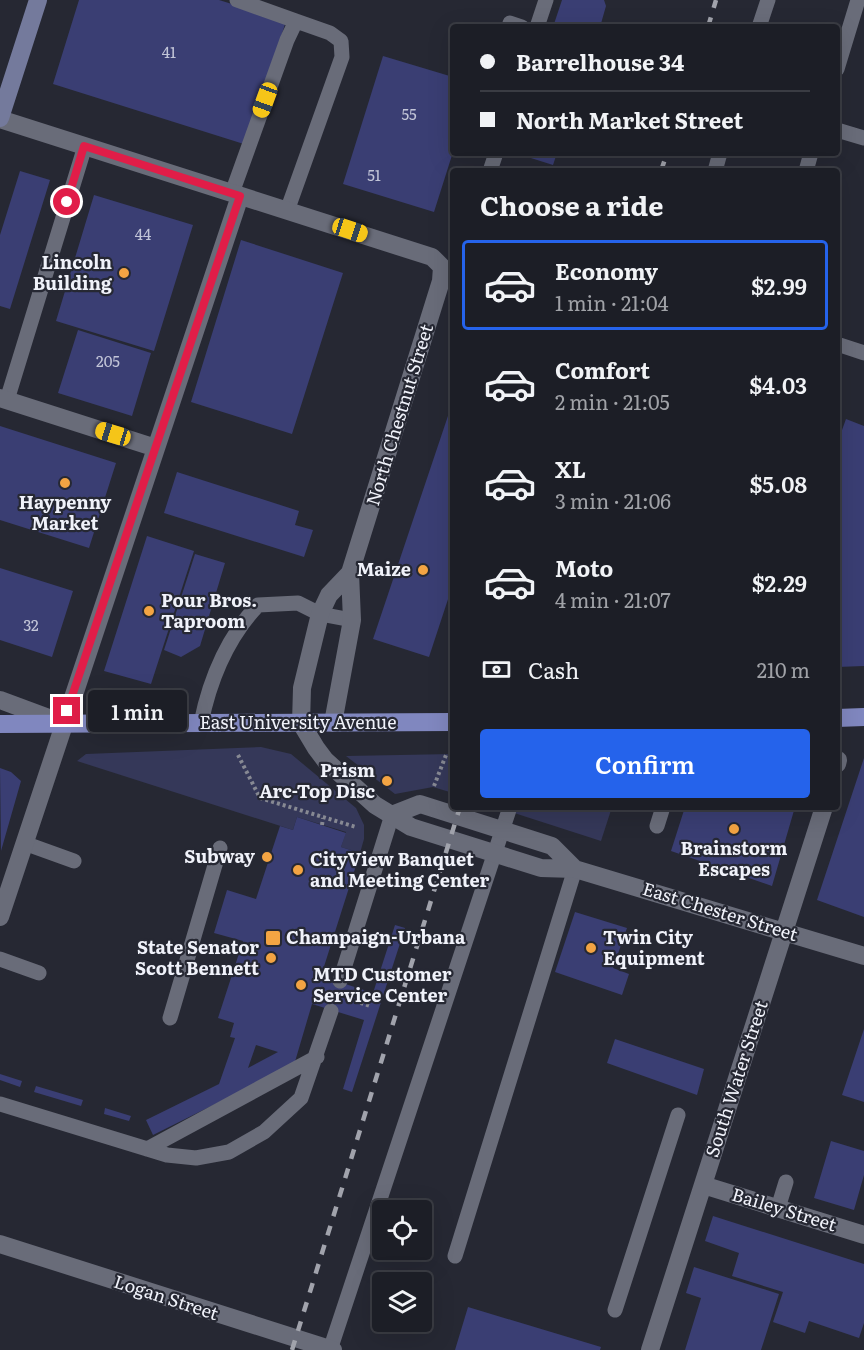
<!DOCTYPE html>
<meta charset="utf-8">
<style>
:root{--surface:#1c1e26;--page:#25272e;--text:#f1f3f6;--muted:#a0a2a7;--line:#3a3c43;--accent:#2563eb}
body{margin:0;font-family:Literata,serif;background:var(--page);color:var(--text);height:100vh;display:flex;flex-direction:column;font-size:22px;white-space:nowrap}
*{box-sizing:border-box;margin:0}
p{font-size:20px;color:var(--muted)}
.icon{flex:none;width:33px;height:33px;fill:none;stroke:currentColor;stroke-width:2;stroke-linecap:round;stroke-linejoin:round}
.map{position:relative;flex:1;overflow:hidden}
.side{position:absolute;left:450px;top:168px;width:390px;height:642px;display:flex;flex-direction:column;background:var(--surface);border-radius:6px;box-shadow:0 6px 24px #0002,0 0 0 2px var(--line)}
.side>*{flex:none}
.banner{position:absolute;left:450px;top:24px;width:390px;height:132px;border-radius:6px;box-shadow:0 6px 24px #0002,0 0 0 2px var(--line);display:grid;align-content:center;height:132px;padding:0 30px;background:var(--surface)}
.tools{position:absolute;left:372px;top:1200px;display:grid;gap:12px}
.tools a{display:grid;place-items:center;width:60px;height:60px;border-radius:6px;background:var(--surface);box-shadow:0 6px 24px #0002,0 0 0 2px var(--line);font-size:30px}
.end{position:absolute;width:27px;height:27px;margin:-14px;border:8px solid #e11d48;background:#fff;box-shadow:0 0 0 3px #fff}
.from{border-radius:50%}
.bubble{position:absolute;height:42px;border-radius:6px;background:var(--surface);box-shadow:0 6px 24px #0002,0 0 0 2px var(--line);font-size:20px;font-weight:600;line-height:42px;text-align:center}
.car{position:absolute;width:18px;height:36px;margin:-18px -9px;border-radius:8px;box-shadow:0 0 4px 2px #0007;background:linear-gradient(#f5c518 24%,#345 0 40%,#f5c518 0 76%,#345 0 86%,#f5c518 0)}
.banner b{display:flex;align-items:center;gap:21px;height:57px;font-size:22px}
.banner b+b{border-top:2px solid var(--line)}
.banner i{width:15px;height:15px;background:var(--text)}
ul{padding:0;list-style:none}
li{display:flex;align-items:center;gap:18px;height:90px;margin:0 12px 9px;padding:0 18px;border:3px solid transparent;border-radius:6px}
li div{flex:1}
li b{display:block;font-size:22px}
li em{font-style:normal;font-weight:600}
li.on{border-color:var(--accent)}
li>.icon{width:54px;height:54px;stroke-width:1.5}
h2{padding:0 30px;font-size:27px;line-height:72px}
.pay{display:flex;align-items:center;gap:15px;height:66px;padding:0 30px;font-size:22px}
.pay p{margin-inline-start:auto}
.button{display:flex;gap:12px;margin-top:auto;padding:12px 30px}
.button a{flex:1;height:69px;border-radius:6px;background:var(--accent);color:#fff;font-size:24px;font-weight:600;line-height:69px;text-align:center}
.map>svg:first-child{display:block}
</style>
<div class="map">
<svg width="864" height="1350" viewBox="0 0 864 1350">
<rect width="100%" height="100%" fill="#262833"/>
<path fill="#353859" d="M261,747L291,754L356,808L364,825V839L360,853L341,847L346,832L297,817L293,830L77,761L86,754Z
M453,754V793L433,787L395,794L346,756Z
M496,807H612L601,841Z"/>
<path fill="#3a3e73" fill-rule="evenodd" d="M79,0H219L286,21L247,145L53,84Z
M562,0H604L606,6L600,27H553Z
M383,56L453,77V152L434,212L343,184Z
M515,153H557L553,165Z
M20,171L50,180L10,309L0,306V235Z
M94,195L193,225L154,351L56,321Z
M241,240L343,273L292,434L191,402Z
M78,330L151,353L132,416L58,393Z
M453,401V584L429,657L373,639Z
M846,419L864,426V666L837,667V444Z
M0,426L116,463L89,548L0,520Z
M177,472L299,511L295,525L313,530L304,557L164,513Z
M147,536L194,551L151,684L104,671Z
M195,554L225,563L200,646L181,657L164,650Z
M0,568L73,591L52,657L0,640Z
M864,758V917L817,900Z
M0,768L11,772L21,781L1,851Z
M685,807H795L772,886L671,851Z
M297,817L346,833L341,847L360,853L321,976L373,993L395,925L405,928L352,1092L343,1089L364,1020L312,1004L294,1065L153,1135L146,1120L219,1084L235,1038L230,1037L234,1023L218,1018L243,941L214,933L227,890L256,899L280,826L293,830ZM256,1045L278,1052L248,1068Z
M575,912L627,928L613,968L629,974L622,995L555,972Z
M864,1029V1102L842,1095Z
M615,1039L704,1069L697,1095L607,1063Z
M0,1074L22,1081L20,1087L0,1080Z
M36,1086L83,1100L81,1106L34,1092Z
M105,1108L131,1116L129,1121L104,1114Z
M831,1141L864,1151V1175L854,1210L814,1198Z
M713,1216L864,1264V1323L859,1338L809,1321L805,1333L773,1322L783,1292L732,1276L739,1253L705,1241Z
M694,1267L779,1294L761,1350H685L701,1298L686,1293Z
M468,1307L601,1347L600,1350H455Z"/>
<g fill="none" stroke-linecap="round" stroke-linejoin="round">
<path stroke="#878993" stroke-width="4" stroke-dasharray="3 3" stroke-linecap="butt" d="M238,755L260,798L356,827
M434,786L446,755
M322,825L323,818
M349,999L370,1006"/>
<path stroke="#696c79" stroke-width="15" d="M237,0L296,21
M510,23L522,27
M537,27L546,0
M759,27L768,0
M837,69L858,0
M837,130L864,138
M490,171L496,153
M715,171L720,153
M806,171L811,153
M232,193L287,40L296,21L330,33L341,41L342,57L287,211
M837,344L864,353
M7,400L85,146
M201,723C210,679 227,638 258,605L298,603L320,614L352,620
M657,826L663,807
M24,843L74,861
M0,959L39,973
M340,981L392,815
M170,1018L220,848
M0,1104L167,1155L196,1158L229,1152L264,1132L301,1098L331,1011
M147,1149L317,1057
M778,1208L786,1182
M455,1256L575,869
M615,1310L678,1115
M330,1350L510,807"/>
<path stroke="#696c79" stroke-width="18" d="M0,119L432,257L442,267L441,281L350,573L352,620L333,723
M0,398L156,448
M350,573L329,595L320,614L302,688L301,723L316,748L325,760L375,805L411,827L541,868L575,869L864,956
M0,700L62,723
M837,764L838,760
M392,815L420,804L552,846L575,869
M0,917L240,196
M703,1185L864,1235
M650,1350L824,807"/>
<path stroke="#696c79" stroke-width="18" d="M0,1244L333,1350"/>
<path stroke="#747a9c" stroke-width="18" d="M0,118L38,0"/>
<path stroke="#8087bf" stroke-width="18" d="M837,718L864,717
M0,724L453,722"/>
<path stroke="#a1a3ac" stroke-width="4.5" stroke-dasharray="10 10" stroke-linecap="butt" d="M708,27L716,0
M661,171L667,153
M292,1350L460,807"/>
</g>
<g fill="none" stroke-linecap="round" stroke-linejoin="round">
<path stroke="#e11d48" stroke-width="8" d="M67,202L84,146L240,196L67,711"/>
</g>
<g fill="#f3a443" stroke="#262833" stroke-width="2">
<circle cx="124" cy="273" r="6"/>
<circle cx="65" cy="483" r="6"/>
<circle cx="423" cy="570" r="6"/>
<circle cx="149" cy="611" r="6"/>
<circle cx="387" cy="781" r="6"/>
<circle cx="734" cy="829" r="6"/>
<circle cx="267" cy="857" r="6"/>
<circle cx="298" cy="870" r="6"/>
<rect x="265" y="930" width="16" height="16" rx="3"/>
<circle cx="591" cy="948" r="6"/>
<circle cx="271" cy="958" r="6"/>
<circle cx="301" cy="985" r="6"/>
</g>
<g text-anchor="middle" stroke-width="4.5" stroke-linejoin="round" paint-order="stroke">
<g font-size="15" fill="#c2c5d8">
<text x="169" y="58">41</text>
<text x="409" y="120">55</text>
<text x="374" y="181">51</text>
<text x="143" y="240">44</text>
<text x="108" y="367">205</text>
<text x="31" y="631">32</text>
</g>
<g font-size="18" font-weight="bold" fill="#f0f2fa" stroke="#262833" text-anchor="end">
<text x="112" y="269">Lincoln<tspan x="112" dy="21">Building</tspan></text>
<text x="65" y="509" text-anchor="middle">Haypenny<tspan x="65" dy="21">Market</tspan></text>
<text x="411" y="576">Maize</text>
<text x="161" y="607" text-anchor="start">Pour Bros.<tspan x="161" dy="21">Taproom</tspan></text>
<text x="375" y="777">Prism<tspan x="375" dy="21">Arc-Top Disc</tspan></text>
<text x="734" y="855" text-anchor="middle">Brainstorm<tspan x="734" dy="21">Escapes</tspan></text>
<text x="255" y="863">Subway</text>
<text x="310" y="866" text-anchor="start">CityView Banquet<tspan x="310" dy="21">and Meeting Center</tspan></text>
<text x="286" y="944" text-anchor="start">Champaign-Urbana</text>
<text x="603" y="944" text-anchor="start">Twin City<tspan x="603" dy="21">Equipment</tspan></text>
<text x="259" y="954">State Senator<tspan x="259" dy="21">Scott Bennett</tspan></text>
<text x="313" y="981" text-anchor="start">MTD Customer<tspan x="313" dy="21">Service Center</tspan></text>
</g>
<g font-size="18" fill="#f0f2fa" stroke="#262833">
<text transform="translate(400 415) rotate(-73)" y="6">North Chestnut Street</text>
<text x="298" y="729">East University Avenue</text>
<text transform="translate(720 912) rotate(17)" y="6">East Chester Street</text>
<text transform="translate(737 1079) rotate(-72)" y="6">South Water Street</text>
<text transform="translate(784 1210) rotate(17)" y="6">Bailey Street</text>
<text transform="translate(166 1298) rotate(18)" y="6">Logan Street</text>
</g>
</g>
</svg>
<div class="tools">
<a><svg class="icon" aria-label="locate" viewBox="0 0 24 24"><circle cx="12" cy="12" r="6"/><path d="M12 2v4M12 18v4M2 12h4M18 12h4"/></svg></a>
<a><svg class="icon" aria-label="layers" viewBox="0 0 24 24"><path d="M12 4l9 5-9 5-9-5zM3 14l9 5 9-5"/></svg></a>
</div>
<i class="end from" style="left:67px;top:202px"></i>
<i class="end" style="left:67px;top:711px"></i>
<div class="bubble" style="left:88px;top:690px;width:99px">1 min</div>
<i class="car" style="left:265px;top:100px;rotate:200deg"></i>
<i class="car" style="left:350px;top:230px;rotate:108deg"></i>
<i class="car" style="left:113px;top:434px;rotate:287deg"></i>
<div class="banner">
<b><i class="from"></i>Barrelhouse 34</b>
<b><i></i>North Market Street</b>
</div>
<section class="side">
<h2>Choose a ride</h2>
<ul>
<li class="on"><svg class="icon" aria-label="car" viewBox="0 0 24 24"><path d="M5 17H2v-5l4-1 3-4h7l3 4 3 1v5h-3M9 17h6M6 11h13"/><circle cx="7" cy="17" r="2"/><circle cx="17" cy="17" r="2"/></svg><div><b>Economy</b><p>1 min · 21:04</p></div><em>$2.99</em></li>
<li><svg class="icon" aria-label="car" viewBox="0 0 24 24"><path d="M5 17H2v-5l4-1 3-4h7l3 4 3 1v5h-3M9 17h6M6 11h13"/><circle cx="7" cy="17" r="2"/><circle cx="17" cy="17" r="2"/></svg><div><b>Comfort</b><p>2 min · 21:05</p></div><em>$4.03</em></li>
<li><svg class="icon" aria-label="car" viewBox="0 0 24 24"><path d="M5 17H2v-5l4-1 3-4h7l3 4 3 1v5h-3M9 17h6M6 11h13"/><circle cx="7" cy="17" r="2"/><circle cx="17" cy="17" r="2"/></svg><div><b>XL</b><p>3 min · 21:06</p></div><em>$5.08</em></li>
<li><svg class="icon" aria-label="car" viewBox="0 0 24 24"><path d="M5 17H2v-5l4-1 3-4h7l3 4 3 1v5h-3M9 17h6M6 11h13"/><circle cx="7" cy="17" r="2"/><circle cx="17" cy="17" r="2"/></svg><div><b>Moto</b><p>4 min · 21:07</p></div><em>$2.29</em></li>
</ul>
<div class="pay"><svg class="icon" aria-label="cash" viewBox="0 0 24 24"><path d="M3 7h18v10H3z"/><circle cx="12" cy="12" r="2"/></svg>Cash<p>210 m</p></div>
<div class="button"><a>Confirm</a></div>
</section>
</div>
